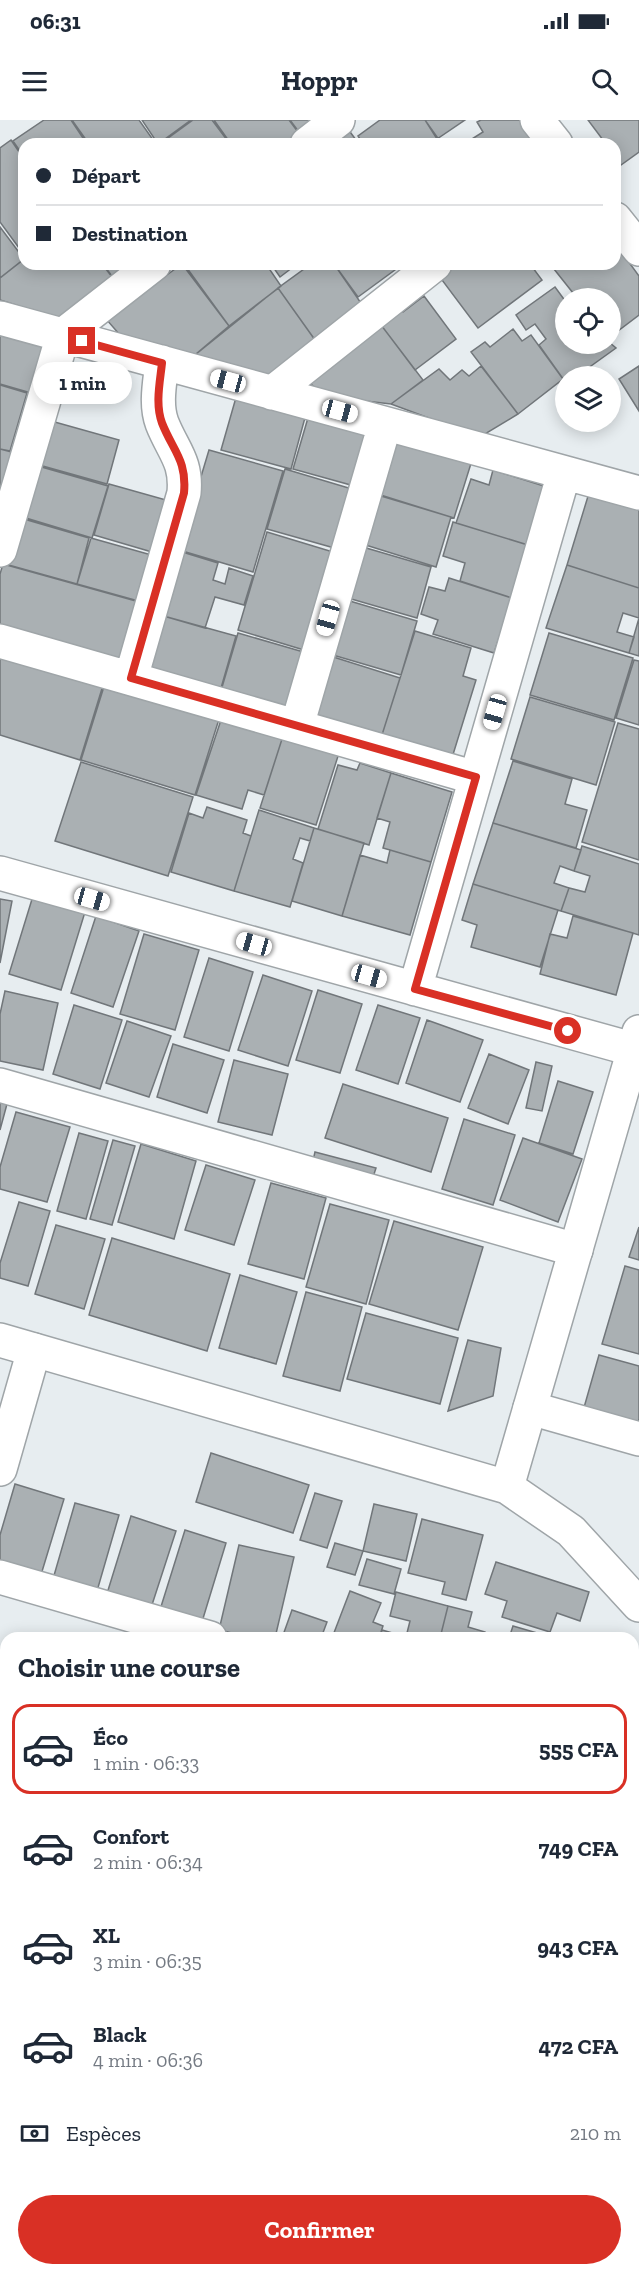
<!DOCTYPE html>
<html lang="fr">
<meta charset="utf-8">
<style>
:root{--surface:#fff;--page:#f6f6f7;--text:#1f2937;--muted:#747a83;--line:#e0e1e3;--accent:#d93025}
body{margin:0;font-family:"Zilla Slab",serif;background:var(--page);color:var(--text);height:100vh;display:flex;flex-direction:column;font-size:22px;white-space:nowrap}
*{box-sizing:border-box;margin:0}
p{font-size:20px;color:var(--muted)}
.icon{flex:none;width:33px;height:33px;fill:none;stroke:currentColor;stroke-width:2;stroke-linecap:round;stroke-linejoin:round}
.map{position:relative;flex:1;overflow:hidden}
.side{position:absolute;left:0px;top:1512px;width:639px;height:644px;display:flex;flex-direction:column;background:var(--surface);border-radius:18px 18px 0 0;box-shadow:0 3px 15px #0003}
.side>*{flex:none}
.top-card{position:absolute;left:18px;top:18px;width:603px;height:132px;border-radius:18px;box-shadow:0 3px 15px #0003;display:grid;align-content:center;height:132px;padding:0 18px;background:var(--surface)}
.fabs{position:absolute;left:555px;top:168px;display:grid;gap:12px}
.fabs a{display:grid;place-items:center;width:66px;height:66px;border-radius:50%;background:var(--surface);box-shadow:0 3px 15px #0003;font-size:30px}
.end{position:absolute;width:27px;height:27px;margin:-14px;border:8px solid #d93025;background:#fff;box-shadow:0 0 0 3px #fff}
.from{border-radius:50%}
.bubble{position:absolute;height:42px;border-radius:21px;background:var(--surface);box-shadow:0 3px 15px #0003;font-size:20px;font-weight:700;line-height:42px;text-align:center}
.car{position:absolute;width:18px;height:36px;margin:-18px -9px;border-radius:8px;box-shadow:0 0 4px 2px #0007;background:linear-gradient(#fff 24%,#345 0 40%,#fff 0 76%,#345 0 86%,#fff 0)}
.top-card b{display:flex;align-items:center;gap:21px;height:57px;font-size:22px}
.top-card b+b{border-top:2px solid var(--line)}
.top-card i{width:15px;height:15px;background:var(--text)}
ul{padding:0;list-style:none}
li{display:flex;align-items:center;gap:18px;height:90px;margin:0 12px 9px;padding:0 6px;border:3px solid transparent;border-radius:18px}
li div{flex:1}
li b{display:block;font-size:22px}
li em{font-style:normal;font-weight:700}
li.on{border-color:var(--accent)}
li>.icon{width:54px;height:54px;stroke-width:1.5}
h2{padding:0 18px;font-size:27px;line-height:72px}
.pay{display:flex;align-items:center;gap:15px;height:66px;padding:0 18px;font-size:22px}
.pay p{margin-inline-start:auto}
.button{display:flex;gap:12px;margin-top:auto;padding:12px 18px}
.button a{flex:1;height:69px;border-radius:36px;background:var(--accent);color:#fff;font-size:24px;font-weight:700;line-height:69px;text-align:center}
.status{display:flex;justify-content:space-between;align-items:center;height:42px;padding:0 30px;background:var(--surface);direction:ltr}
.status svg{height:16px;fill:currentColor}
header{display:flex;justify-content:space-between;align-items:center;height:78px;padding:0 18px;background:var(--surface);font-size:27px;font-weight:700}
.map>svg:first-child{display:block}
</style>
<div class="status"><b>06:31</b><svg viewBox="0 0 49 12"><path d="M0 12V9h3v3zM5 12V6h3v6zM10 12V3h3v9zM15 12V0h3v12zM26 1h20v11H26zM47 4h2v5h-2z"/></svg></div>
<header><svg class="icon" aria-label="menu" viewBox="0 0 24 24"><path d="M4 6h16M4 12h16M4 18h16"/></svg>Hoppr<svg class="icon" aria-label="search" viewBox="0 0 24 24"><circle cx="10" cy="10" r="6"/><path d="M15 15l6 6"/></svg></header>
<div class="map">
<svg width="639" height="2155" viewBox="0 0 639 2155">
<rect width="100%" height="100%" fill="#e7edf0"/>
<path fill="#f6cfd9" d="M0,1577L6,1579V1806L0,1804Z"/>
<path fill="#aab0b3" stroke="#71767a" stroke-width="1.5" d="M44,0H71L87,24H24V37L13,21Z
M72,0H139L156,24H89Z
M142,0H191L158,24Z
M193,0H212L230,24H160Z
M214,0H289L304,20L299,24H231Z
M290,0H324L302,16Z
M380,0H425L442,24H363L358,16Z
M425,0H465L437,19Z
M481,0H521L536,24H464L483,12L477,2Z
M588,0H639V32L621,45L615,37V24H606Z
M345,5L359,24H320Z
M11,20L24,39V131L22,132L0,102V28Z
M0,107L24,139L0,158Z
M617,126L639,156V195L610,217V178H577L554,149L560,144H615V128Z
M24,139V144H31L36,148L40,144H102L116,162L66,201L0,180V158Z
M103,144H142L117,163Z
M182,144L229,206L190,239L127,223L106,199Z
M184,144H266L281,166L229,206Z
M271,144H297L280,157Z
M311,144H334L363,186L315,220L278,168Z
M334,144H403L358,177Z
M446,144H530L542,160L478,208L436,152Z
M555,167L566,182V224L610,223L616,228L577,256H566V263L539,225L546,219L535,204L526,210L516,195Z
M278,168L315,220L268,261L190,239Z
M424,176L456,219L415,250L375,197L395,182L403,192Z
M378,201L423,260L391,284L323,276L302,255Z
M513,209L522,221L531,215L563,259L518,294L471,232L485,222L490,227Z
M0,211L53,227L38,275L0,264Z
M481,246L518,294L480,317L391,284L439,249L450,260L462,250L469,256Z
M639,246V291L619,259Z
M0,265L27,273L10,331L0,329Z
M237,274L306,294L291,349L221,330Z
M310,291L374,308L358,367L293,349Z
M44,299L119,320L107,364L32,343Z
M391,311L473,337L454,398L371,372Z
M0,329L19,334L0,388Z
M209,330L283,351L253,452L179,430Z
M31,344L108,366L92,418L16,395Z
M285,349L362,372L345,431L267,409Z
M493,350L547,367L528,425L456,403L471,359L489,365Z
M109,364L166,380L152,432L94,415Z
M371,373L451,397L436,447L356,422Z
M589,373L639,389V468L567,445Z
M17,397L89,418L77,464L5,444Z
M453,402L528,425L512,478L460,461L465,443L443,436Z
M267,412L333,432L304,530L238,510Z
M91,418L155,436L142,482L77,464Z
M356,425L431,447L417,498L341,476Z
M179,431L218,443L213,460L225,464L229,448L253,456L244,485L215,477L205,508L160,495Z
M3,444L143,483L126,546L0,512V454Z
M567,445L639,468V498L623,493L617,512L634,517L629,533L546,508Z
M449,458L512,478L494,533L433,514L438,500L421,494L429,467L445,471Z
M343,479L417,501L401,555L326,533Z
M160,495L236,516L219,575L143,553Z
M639,498V536L629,533Z
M415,511L471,528L463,556L476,560L451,641L381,618Z
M238,513L307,533L290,594L220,574Z
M549,513L633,538L614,600L530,575Z
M0,529L104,562L80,640L0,615Z
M327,535L400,558L381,618L309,596Z
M634,540L639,541V605L616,598Z
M106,560L220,596L195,675L81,640Z
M530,577L615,602L596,665L511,639Z
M222,597L283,616L264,675L248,670L242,689L196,675Z
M618,603L639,609V740L582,722Z
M283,616L339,633L316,705L260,688Z
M513,641L572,659L565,684L587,690L576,728L493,703Z
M81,642L193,677L168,756L55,721Z
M360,643L391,653L369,725L318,709L338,645L357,650Z
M391,653L452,672L431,742L383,728L390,702L377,698Z
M207,687L247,700L243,713L251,716L234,771L171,752L189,693L203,698Z
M259,690L314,708L310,721L300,718L293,739L303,743L290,787L234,771Z
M493,703L581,730L574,751L560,746L554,763L569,768L561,791L473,764Z
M314,708L364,723L342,796L292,781Z
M582,726L639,744V815L561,791L569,768L585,772L590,756L574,751Z
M390,730L431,742L410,815L342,796L360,735L387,743Z
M473,764L558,790L540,847L471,827L477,805L462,800Z
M33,776L85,792L61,870L9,854Z
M0,779L12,781L0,843Z
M96,796L139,811L113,887L71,873Z
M573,796L633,813L616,875L540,854L550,814L567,818Z
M144,814L199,830L175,910L120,894Z
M209,838L253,852L229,931L184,917Z
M263,855L312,871L288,946L238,930Z
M318,870L362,884L340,953L296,940Z
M5,871L58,883L43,950L0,941V894Z
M74,885L122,900L100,969L53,954Z
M378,885L420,898L398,964L356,950Z
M427,900L483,920L460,982L406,963Z
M127,901L171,916L149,977L106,963Z
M173,924L224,940L207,993L157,977Z
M489,934L529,950L508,1004L468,988Z
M234,940L288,954L272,1015L218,1002Z
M536,942L552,946L542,991L526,988Z
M558,961L593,972L573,1034L539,1023Z
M343,964L448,998L431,1052L325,1018Z
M0,982L7,984L0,1010Z
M16,992L70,1007L47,1082L0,1069V1047Z
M464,999L515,1015L493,1085L442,1069Z
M79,1013L108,1021L86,1099L57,1091Z
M523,1018L582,1039L558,1102L500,1080Z
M113,1020L135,1026L112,1105L90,1099Z
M141,1024L196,1041L174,1119L118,1102Z
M315,1032L376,1048L372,1060L312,1045Z
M206,1045L255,1060L234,1125L185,1110Z
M271,1063L326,1078L304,1159L248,1144Z
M19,1082L50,1091L28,1166L0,1158V1143Z
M330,1084L389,1100L366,1184L306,1167Z
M394,1101L483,1127L458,1210L369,1184Z
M56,1105L105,1119L84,1189L35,1174Z
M639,1107V1140L629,1137Z
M112,1118L230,1154L207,1231L89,1195Z
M625,1146L639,1150V1234L602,1224Z
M240,1155L297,1172L276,1244L219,1228Z
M306,1172L362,1187L340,1271L283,1256Z
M366,1193L458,1218L440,1284L347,1259Z
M468,1220L501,1228L493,1276L448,1291Z
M599,1235L639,1246V1299L635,1314L581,1298Z
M211,1333L309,1365L293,1413L196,1382Z
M15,1364L64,1379L40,1458L0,1446V1415Z
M315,1373L342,1381L327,1428L300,1420Z
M75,1383L119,1395L97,1471L53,1459Z
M374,1384L417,1394L406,1441L363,1431Z
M131,1396L176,1411L149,1494L105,1480Z
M422,1399L483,1415L466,1480L442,1474L445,1462L408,1453Z
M185,1410L226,1423L201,1505L159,1493Z
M335,1423L363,1431L355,1455L327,1447Z
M239,1425L294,1437L275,1518H253L219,1510Z
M367,1439L401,1449L394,1474L359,1465Z
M496,1442L589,1472L580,1501L557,1493L550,1512L502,1497L507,1481L485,1474Z
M350,1471L381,1483L373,1502L383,1506L379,1518H332Z
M396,1472L448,1486L440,1518H380L382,1510L406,1517L410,1501L390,1496Z
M448,1486L472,1492L468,1507L485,1512L484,1518H440Z
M292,1490L327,1502L321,1518H282Z
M513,1506L544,1515L543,1518H509Z
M633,1534L639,1536V1624L633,1623Z
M633,1669L639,1671V1710L633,1728Z
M633,1731L639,1733L633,1753Z
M635,1761L639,1762L637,1785L639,1786V1813L633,1811Z
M633,1817L639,1819V1848L635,1847L633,1854Z
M633,1899L639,1901V1927L633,1925Z
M637,1931L639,1932V1987L633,1985V1944Z
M0,1950L6,1953V2042L0,2040Z
M633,1989L639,1991V2076L633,2074Z
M3,2076L6,2077V2150H84L82,2155H0V2087Z
M633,2131L639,2133V2155H575L576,2150H633Z
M121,2150H219L217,2155H119Z
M219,2150H290L288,2155H217Z
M292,2150H391L389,2155H290Z
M397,2150H443L461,2155H395Z
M519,2150H567L566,2155H518Z"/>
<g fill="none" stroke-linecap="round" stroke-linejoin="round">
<defs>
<path id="street" d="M537,0L556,24
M307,24L338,0
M615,99L639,129
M0,198L639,373
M272,273L435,144
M0,430L63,215L154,144
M0,521L476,658
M131,558L184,373C187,341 173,331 162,303C155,284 160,262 162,242
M297,606L385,304
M0,753L639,931
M415,869L564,353
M0,965L576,1130
M530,1288L639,1319
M0,1349L34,1230
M0,1457L210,1518
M633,1640L639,1641
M0,1906L6,1908
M633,2087L639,2089
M97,2155L99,2150
M492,2155L494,2150"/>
<path id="secondary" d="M0,1220L507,1367L571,1411L639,1485
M507,1367L639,912"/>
</defs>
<use href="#street" stroke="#9fa5a8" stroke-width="36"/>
<use href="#secondary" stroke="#9fa5a8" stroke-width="36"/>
<use href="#street" stroke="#fff" stroke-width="33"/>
<use href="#secondary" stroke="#fff" stroke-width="33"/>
</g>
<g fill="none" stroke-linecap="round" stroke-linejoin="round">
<path stroke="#d93025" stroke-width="8" d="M82,221L162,243C160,262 155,284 162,303C173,331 187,340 184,373L131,558L476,657L415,869L568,911"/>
</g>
</svg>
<div class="fabs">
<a><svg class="icon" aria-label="locate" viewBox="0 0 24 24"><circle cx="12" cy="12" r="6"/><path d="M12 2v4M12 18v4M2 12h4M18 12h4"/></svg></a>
<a><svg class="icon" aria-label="layers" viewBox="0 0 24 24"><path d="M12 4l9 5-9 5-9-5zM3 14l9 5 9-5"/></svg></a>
</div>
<i class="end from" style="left:568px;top:911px"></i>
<i class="end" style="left:82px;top:221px"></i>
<div class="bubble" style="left:33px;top:242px;width:99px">1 min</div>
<i class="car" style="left:228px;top:261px;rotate:285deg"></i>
<i class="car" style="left:340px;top:291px;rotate:105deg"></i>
<i class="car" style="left:328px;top:498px;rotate:196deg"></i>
<i class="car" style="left:495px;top:592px;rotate:196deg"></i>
<i class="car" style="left:92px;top:779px;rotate:106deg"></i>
<i class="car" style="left:254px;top:824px;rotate:286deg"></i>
<i class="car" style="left:369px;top:856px;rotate:106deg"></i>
<div class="top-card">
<b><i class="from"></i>Départ</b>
<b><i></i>Destination</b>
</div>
<section class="side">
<h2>Choisir une course</h2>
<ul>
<li class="on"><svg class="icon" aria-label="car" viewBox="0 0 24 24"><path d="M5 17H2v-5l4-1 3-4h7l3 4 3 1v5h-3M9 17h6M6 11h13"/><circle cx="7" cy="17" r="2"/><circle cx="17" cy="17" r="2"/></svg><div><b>Éco</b><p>1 min · 06:33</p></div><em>555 CFA</em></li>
<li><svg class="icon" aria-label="car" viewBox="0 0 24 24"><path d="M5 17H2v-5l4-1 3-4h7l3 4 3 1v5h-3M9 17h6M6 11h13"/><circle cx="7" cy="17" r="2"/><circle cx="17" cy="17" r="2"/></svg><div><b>Confort</b><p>2 min · 06:34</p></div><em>749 CFA</em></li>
<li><svg class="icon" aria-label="car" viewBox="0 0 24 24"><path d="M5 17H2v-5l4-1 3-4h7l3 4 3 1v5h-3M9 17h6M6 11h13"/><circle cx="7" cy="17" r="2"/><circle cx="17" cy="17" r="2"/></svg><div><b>XL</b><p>3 min · 06:35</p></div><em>943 CFA</em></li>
<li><svg class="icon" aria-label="car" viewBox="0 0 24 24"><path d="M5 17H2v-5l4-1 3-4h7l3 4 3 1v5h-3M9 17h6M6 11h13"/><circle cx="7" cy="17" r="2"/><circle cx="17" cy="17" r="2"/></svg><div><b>Black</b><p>4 min · 06:36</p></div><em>472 CFA</em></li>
</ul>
<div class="pay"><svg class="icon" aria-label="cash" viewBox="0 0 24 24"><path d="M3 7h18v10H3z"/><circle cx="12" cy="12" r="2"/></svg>Espèces<p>210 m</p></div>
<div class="button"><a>Confirmer</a></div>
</section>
</div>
